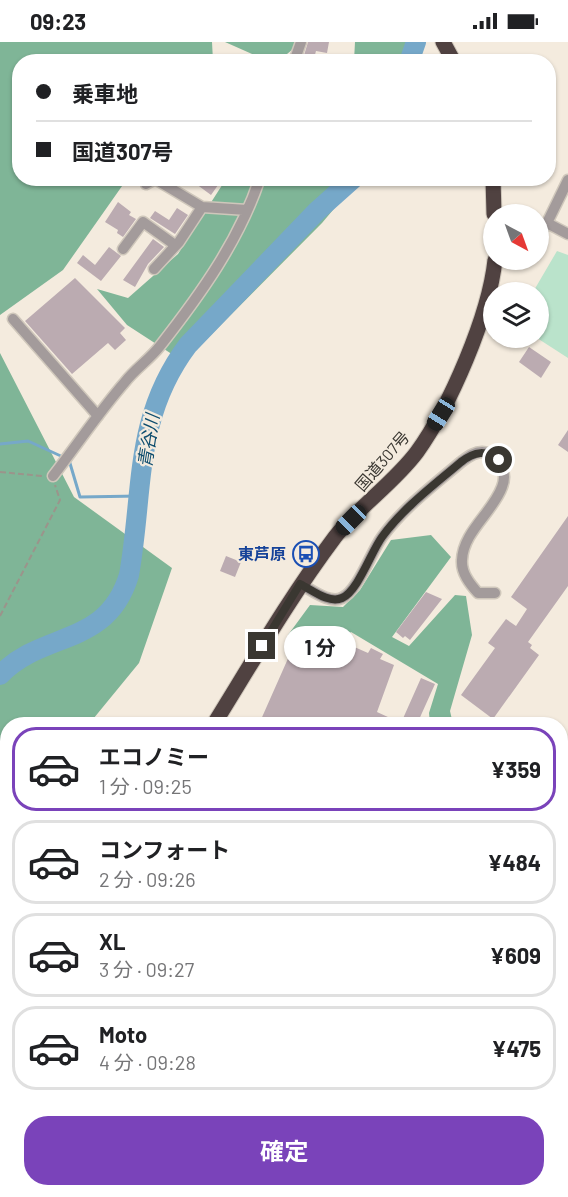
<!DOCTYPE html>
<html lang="ja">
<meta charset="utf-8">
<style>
:root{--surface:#fff;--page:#f2f2f2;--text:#202124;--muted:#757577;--line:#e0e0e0;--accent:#7a43ba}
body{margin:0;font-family:Barlow,"Noto Sans JP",sans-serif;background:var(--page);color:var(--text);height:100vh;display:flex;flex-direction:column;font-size:22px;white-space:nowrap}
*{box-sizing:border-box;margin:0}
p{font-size:20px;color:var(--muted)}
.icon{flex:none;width:33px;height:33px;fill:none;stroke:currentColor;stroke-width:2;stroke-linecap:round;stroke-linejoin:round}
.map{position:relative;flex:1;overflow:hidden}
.side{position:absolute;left:0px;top:675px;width:568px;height:480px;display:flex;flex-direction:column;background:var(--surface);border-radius:24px 24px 0 0;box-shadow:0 2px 4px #0004}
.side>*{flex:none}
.top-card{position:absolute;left:12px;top:12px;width:544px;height:132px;border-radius:24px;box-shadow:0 2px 4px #0004;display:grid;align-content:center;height:132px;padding:0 24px;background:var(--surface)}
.needle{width:39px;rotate:139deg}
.buttons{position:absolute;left:483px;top:162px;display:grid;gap:12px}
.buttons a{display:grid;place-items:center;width:66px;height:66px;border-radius:50%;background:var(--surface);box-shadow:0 2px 4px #0004;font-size:30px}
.end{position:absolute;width:27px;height:27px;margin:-14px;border:8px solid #3a3731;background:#fff;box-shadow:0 0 0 3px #fff}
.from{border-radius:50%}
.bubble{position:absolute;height:42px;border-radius:21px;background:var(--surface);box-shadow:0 2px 4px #0004;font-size:20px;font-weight:700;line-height:42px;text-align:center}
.car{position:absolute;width:18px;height:36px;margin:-18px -9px;border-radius:8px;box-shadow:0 0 4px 2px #0007;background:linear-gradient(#222 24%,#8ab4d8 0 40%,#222 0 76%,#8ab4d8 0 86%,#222 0)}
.top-card b{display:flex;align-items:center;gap:21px;height:57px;font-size:22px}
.top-card b+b{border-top:2px solid var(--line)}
.top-card i{width:15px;height:15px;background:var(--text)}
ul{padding:10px 0 0;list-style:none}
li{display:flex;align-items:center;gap:18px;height:84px;margin:0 12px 9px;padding:0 12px;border:3px solid var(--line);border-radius:24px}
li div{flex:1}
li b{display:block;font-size:22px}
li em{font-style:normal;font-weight:700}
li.active{border-color:var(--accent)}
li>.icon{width:54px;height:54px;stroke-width:1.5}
.cta{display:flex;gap:12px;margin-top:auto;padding:12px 24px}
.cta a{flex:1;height:69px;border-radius:24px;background:var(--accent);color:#fff;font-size:24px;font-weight:700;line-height:69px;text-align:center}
.status{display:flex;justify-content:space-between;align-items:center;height:42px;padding:0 30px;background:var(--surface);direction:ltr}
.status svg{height:16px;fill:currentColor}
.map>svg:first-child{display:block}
</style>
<div class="status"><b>09:23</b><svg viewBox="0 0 49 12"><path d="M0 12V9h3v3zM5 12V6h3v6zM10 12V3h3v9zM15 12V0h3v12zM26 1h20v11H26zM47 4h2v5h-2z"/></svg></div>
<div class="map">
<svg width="568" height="1155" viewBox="0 0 568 1155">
<rect width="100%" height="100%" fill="#f4ebde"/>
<path fill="#bae3cb" d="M557,209L568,213V316L537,296L538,250H533Z"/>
<path fill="#7fb597" d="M0,0H212L213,19L20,20V136L127,137L63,228L0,273Z
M225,0H297C293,10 278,20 268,19Z
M355,0H417L418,19H354Z
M226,137H359L322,181L184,320L127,283L97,247L128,256L178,212Z
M0,311L74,455L172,526L139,621L89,682H8V1020L0,1078Z
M431,493L451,515L392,595L409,604L455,553L466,554L472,593L450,669L453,682H430L429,671L438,642L351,590L329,611L288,593L310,563L343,565L360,548L391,498Z
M568,731V835L561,833V733Z
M8,1148H35L41,1155H5Z
M75,1148H321L317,1155H42Z"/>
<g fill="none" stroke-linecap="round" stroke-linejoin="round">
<path stroke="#76a8c9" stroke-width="3" d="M0,402L28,399L63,415
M69,418L80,455L139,454"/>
<path stroke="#76a8c9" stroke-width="20" d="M409,20L416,0
M0,633C43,588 107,606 129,533C144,449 133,376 188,303L317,169L354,136"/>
</g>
<path fill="#bbabb1" d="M308,0H329L327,11L316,9L313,20H302Z
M188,136H223L211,153Z
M118,160L131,170L129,173L136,177L123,195L117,191L118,188L105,180Z
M177,166L188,173L175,192L150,176L155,169L169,178Z
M153,197L164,205L148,222L135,245L123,238Z
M109,205L121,214L101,239L77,221L83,213L95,223Z
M75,236L125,286L120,291L126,298L115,308L108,301L72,332L25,279Z
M529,305L551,320L541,336L519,320Z
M568,388V410L558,403Z
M568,474V544L528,600L532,603L530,606L539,613L493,677L461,653L495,606L488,601L506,577L516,584L527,567L511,555Z
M226,514L241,520L235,535L220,529Z
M426,550L442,557L410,598L405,594L403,596L396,590Z
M343,600L368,611L371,606L383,612L380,617L394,623L377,670L401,681L421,636L435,642L417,682H303L289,677L287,682H259L290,612L298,615L301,609L322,619Z"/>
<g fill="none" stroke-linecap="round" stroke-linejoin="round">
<defs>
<path id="minor" d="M294,20L301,0
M146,142L155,137L202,165L247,168
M547,181L568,192
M538,193L547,181L568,138
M123,207L143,180L175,203
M154,227L179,200L202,165
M13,277L98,374
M53,434C77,403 99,370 125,340C135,327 150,317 160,304C200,253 239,199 260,136
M300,542C312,548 329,562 342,556C358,549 371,510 382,495C403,466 434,443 461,420C468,415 474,410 482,410C499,411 508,430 502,445C493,470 463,490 462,518C461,531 470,542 478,551H495
M561,965L568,953"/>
<path id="highway" d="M443,0L454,20
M493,136L494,172
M214,682C253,619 290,555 335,495C359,464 393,442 417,410C450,364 489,274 495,218
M0,1122L8,1109"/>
</defs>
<use href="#minor" stroke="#cfc7bb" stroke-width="13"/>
<use href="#highway" stroke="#cfc7bb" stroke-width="17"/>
<path stroke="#9b948b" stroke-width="2" stroke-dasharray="6 3" stroke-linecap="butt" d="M0,430L42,434
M0,574L60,458L55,443"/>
<use href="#minor" stroke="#a39b9b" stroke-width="10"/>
<use href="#highway" stroke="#504241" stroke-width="15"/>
</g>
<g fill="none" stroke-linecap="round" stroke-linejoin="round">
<path stroke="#3a3731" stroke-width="8" d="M262,604L300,542C312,548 329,562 342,556C358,549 371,510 382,495C403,466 434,443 461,420C475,409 486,408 499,418"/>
</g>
<defs>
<symbol id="bus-ring" viewBox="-11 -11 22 22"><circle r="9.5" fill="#f4ebde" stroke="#1a4fb4" stroke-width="1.5"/><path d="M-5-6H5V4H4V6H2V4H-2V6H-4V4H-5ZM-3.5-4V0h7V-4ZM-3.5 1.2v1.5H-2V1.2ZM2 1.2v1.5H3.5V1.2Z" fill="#1a4fb4"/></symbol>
</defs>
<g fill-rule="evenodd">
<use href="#bus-ring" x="291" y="497" width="30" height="30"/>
</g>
<g text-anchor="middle" stroke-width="4.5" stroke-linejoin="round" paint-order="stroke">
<g font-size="16" fill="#3a3731" stroke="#f4ebde">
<text transform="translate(382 419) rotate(-49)" y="6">国道307号</text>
</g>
<g font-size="16" font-weight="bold" fill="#164399" stroke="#f4ebde" text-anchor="end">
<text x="286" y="518">東芦原</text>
</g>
<g font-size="18" font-style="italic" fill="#0e4d6e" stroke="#f4ebde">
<text transform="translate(149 399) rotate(-81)" y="6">青谷川</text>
</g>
</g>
</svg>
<div class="buttons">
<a><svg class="needle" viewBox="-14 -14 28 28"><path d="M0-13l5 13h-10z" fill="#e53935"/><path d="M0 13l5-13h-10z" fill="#757577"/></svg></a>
<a><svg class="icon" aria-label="layers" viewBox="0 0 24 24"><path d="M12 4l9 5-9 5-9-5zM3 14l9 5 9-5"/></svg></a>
</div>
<i class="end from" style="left:499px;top:418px"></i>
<i class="end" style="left:262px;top:604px"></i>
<div class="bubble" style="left:284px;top:584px;width:72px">1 分</div>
<i class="car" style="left:441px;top:372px;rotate:212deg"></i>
<i class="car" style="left:351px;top:478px;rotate:225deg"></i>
<div class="top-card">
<b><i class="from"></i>乗車地</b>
<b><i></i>国道307号</b>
</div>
<section class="side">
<ul>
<li class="active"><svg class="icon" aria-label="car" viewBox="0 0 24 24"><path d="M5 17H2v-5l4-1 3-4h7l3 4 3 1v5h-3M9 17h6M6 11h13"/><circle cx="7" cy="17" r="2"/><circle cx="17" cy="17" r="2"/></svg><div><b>エコノミー</b><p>1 分 · 09:25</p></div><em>¥359</em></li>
<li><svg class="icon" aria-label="car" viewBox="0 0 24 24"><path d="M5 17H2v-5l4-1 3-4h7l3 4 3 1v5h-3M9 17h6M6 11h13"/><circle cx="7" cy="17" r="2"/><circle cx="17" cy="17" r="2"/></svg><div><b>コンフォート</b><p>2 分 · 09:26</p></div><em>¥484</em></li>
<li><svg class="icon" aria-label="car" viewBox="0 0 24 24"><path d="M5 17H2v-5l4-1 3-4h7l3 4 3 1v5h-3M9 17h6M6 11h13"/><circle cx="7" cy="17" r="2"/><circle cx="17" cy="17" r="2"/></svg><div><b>XL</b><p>3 分 · 09:27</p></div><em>¥609</em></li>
<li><svg class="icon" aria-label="car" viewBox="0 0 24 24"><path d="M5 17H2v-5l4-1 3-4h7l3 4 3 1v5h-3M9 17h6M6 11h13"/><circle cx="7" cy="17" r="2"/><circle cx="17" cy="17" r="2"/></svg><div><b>Moto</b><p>4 分 · 09:28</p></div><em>¥475</em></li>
</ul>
<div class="cta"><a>確定</a></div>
</section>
</div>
